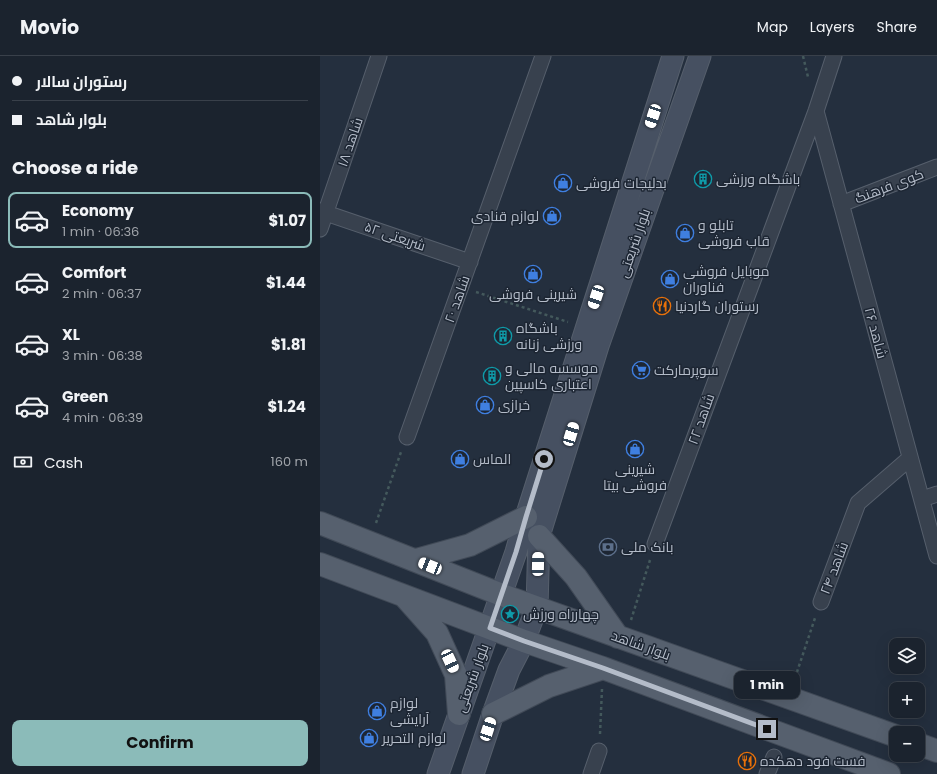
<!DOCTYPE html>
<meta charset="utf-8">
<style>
:root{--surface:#1b232e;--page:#282f3a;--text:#f1f3f6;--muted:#a0a4aa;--line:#39404a;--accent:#8bbbb9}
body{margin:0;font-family:Poppins,Cairo,sans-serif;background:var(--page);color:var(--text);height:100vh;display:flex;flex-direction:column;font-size:15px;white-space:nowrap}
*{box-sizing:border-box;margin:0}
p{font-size:13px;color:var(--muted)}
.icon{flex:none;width:22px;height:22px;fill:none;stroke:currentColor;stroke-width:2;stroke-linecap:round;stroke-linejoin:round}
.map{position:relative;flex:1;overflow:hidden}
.sheet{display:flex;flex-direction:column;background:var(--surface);width:320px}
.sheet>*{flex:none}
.banner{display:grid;align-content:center;height:88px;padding:0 12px;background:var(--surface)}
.fabs{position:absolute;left:569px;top:582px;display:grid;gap:8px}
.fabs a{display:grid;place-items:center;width:36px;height:36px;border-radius:8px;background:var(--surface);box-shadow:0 4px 16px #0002,0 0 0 1px var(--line);font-size:20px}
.end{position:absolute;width:18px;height:18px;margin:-9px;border:5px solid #b4bcc9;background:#111;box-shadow:0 0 0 2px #111}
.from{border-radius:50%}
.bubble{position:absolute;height:28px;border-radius:8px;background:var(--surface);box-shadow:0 4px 16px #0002,0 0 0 1px var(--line);font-size:13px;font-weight:700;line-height:28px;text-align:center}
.car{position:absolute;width:12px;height:24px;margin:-12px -6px;border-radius:5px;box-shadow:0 0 3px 1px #0007;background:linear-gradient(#fff 24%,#345 0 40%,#fff 0 76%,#345 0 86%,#fff 0)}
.banner b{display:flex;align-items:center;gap:14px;height:38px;font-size:15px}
.banner b+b{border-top:1px solid var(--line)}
.banner i{width:10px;height:10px;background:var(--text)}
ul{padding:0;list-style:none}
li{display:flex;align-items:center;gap:12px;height:56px;margin:0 8px 6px;padding:0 4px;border:2px solid transparent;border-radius:8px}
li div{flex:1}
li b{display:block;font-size:15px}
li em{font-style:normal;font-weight:700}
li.active{border-color:var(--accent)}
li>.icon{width:36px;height:36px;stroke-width:1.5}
h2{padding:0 12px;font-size:18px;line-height:48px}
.pay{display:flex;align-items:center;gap:10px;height:44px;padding:0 12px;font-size:15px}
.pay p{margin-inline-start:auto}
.primary-button{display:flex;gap:8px;margin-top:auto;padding:8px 12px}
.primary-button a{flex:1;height:46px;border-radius:8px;background:var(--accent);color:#111;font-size:16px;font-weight:700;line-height:46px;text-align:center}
header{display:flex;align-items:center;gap:24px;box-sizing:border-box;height:56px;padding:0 20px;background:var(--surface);border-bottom:1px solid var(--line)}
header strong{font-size:19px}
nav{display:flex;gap:22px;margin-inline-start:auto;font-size:14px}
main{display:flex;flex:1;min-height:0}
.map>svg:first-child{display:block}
</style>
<header>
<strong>Movio</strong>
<nav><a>Map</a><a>Layers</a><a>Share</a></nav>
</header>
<main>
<section class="sheet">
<div class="banner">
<b><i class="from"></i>رستوران سالار</b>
<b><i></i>بلوار شاهد</b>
</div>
<h2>Choose a ride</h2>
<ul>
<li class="active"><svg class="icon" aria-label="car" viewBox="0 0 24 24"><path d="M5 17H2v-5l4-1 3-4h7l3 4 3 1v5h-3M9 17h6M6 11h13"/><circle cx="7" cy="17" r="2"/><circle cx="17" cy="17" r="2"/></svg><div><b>Economy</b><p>1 min · 06:36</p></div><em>$1.07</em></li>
<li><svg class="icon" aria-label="car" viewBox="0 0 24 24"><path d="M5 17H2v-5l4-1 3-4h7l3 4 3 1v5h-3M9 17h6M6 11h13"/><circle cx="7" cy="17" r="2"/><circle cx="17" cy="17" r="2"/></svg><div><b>Comfort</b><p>2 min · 06:37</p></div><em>$1.44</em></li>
<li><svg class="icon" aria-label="car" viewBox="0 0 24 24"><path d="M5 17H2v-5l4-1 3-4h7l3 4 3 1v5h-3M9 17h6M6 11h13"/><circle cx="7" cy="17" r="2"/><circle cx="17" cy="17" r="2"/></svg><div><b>XL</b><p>3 min · 06:38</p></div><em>$1.81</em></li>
<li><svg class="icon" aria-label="car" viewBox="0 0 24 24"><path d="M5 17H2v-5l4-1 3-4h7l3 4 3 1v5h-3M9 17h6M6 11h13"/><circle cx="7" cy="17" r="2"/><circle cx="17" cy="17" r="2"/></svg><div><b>Green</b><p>4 min · 06:39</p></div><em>$1.24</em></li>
</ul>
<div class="pay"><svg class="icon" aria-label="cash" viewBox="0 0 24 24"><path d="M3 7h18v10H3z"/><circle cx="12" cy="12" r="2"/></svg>Cash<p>160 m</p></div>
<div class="primary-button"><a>Confirm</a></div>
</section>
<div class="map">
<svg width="617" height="718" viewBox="0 0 617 718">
<rect width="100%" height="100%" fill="#242f3e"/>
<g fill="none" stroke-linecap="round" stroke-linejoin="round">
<defs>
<path id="minor" d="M496,55L617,500
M521,148L617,111
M0,155L150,206
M0,173L59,0
M87,381L223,0
M602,443L617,438
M335,488L496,55L514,0
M501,546L538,447L590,402
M271,718L279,695
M447,718L454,701"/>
<path id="secondary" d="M118,718L196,496L206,461L353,0
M153,718L173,658L189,614L204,585L217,551L219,480L278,290L380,0"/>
<path id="primary" d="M0,467L182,539L576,680
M219,480L256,521L298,581
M96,504L150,489L206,461
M0,508L204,585L283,612L569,718
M85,541L117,577L136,619L139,658
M173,658L229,630L283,612
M598,688L617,695"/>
</defs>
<use href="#minor" stroke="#565f6c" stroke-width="17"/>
<use href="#secondary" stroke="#565f6c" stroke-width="23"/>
<use href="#primary" stroke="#414a57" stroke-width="24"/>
<path stroke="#44595c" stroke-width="2.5" stroke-dasharray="3 3" stroke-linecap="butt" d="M483,0L488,21
M156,236L248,266
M56,467L81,396
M311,564L330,504
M475,622L495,562
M280,678L282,633"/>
<use href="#minor" stroke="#38414e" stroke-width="15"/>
<use href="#secondary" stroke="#465061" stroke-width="21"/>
<use href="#primary" stroke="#56606e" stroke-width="22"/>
</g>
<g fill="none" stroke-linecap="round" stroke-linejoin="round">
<path stroke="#b4bcc9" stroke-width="5" d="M224,403L206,461L196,496L170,572L204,585L283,612L447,673"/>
</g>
<defs>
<symbol id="building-ring" viewBox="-11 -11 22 22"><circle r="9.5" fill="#1d2633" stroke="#0f9aa8" stroke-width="1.5"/><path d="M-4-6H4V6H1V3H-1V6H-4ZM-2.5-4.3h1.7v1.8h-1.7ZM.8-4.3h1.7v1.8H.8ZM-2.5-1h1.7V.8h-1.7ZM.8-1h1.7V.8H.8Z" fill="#0f9aa8"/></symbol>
<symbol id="shop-ring" viewBox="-11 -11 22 22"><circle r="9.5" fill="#1d2633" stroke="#3f7fe0" stroke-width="1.5"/><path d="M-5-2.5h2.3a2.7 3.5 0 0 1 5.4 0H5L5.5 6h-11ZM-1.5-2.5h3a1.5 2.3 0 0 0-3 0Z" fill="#3f7fe0"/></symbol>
<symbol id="restaurant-ring" viewBox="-11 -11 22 22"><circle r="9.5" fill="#1d2633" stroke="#e8710a" stroke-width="1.5"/><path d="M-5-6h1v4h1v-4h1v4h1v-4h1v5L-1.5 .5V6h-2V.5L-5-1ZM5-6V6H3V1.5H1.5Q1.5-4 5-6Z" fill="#e8710a"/></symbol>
<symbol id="supermarket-ring" viewBox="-11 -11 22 22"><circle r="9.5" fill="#1d2633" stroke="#3f7fe0" stroke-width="1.5"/><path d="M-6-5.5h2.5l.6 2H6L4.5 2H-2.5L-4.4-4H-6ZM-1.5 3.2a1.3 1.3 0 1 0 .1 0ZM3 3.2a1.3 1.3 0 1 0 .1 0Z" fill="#3f7fe0"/></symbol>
<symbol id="bank-ring" viewBox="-11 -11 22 22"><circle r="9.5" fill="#1d2633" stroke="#5c6f8a" stroke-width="1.5"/><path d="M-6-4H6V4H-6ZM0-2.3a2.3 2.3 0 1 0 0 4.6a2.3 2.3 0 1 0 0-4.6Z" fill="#5c6f8a"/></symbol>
<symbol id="sight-ring" viewBox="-11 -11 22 22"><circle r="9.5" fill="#1d2633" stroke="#0f9aa8" stroke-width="1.5"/><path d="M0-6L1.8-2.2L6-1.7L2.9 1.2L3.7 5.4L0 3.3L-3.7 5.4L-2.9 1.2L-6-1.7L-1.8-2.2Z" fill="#0f9aa8"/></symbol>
</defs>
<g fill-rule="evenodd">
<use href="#building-ring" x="373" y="113" width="20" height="20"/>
<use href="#shop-ring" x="233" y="117" width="20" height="20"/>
<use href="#shop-ring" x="222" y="150" width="20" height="20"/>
<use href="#shop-ring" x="355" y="167" width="20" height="20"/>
<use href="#shop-ring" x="203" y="208" width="20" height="20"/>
<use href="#shop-ring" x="340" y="213" width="20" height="20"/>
<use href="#restaurant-ring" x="332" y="240" width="20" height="20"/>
<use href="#building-ring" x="173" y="270" width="20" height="20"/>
<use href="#supermarket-ring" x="311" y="304" width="20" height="20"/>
<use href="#building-ring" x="162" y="310" width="20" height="20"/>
<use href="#shop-ring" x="155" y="339" width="20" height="20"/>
<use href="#shop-ring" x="305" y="383" width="20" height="20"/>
<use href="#shop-ring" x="130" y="393" width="20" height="20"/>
<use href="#bank-ring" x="278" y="481" width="20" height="20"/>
<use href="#sight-ring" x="180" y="548" width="20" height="20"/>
<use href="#shop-ring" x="47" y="645" width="20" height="20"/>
<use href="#shop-ring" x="39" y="672" width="20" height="20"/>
<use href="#restaurant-ring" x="417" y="695" width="20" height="20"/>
</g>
<g text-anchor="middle" stroke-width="3" stroke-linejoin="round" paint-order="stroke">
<g font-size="14" fill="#b4bcc9" stroke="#1d2633">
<text transform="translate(30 86) rotate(-71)" y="5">شاهد ۱۸</text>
<text transform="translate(569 130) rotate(-21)" y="5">کوی فرهنگ</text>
<text transform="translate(75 180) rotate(19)" y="5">شریعتی ۵۲</text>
<text transform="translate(314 187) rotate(-71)" y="5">بلوار شریعتی</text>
<text transform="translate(137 243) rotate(-70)" y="5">شاهد ۲۰</text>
<text transform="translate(556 277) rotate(75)" y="5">شاهد ۲۶</text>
<text transform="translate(381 363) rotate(-70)" y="5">شاهد ۲۲</text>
<text transform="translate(514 512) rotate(-69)" y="5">شاهد ۲۴</text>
<text transform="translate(321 589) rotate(20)" y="5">بلوار شاهد</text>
<text transform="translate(152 622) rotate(-70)" y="5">بلوار شریعتی</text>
</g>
<g font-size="14" fill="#b4bcc9" stroke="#1d2633" text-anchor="start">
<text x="396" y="128">باشگاه ورزشی</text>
<text x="256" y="132">بدلیجات فروشی</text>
<text x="219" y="165" text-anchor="end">لوازم قنادی</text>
<text x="378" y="174">تابلو و<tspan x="378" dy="16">قاب فروشی</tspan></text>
<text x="363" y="220">موبایل فروشی<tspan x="363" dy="16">فناوران</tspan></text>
<text x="213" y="243" text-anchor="middle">شیرینی فروشی</text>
<text x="355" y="255">رستوران گاردنیا</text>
<text x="196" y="277">باشگاه<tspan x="196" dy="16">ورزشی زنانه</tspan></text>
<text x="185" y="317">موسسه مالی و<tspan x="185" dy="16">اعتباری کاسپین</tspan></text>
<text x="334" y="319">سوپرمارکت</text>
<text x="178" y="354">خرازی</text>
<text x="153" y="408">الماس</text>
<text x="315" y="418" text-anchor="middle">شیرینی<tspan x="315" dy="16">فروشی بیتا</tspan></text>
<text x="301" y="496">بانک ملی</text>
<text x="203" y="563">چهارراه ورزش</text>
<text x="70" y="652">لوازم<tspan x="70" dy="16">آرایشی</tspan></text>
<text x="62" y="687">لوازم التحریر</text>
<text x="440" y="710">فست فود دهکده</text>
</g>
</g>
</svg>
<div class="fabs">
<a><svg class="icon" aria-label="layers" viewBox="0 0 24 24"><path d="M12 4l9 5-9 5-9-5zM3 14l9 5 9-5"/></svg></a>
<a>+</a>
<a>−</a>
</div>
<i class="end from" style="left:224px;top:403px"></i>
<i class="end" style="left:447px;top:673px"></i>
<div class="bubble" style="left:414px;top:615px;width:66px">1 min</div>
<i class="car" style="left:333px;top:60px;rotate:198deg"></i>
<i class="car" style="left:276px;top:241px;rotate:198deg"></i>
<i class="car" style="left:251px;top:378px;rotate:17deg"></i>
<i class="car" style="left:218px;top:508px;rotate:1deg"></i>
<i class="car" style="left:110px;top:510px;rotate:292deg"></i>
<i class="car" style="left:130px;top:605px;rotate:155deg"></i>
<i class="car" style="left:168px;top:673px;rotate:18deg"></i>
</div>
</main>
